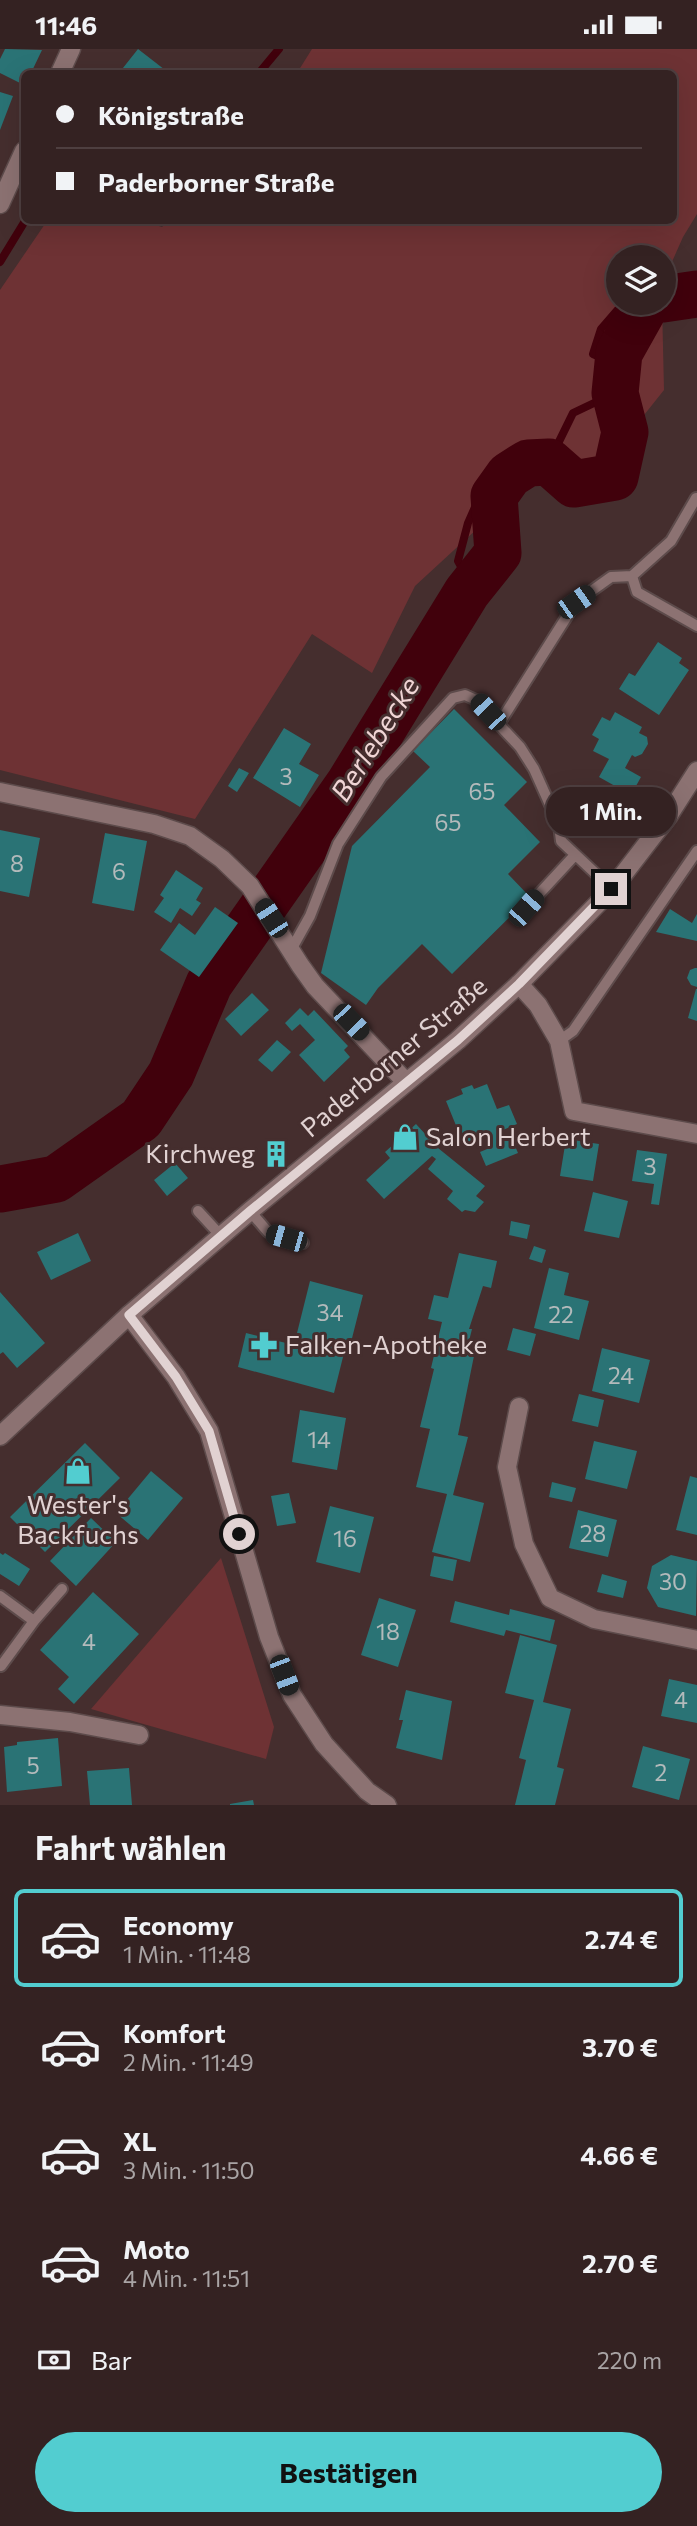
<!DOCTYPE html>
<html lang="de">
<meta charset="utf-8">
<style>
:root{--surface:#342222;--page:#3f2f2f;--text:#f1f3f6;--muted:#a9a4a5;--line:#4e3f40;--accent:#52cdd0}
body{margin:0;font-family:Commissioner,sans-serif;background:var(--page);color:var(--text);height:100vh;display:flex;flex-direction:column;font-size:26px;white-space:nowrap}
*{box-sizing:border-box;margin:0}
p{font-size:23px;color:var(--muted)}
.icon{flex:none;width:38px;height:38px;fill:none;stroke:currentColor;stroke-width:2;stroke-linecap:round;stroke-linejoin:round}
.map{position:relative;height:1756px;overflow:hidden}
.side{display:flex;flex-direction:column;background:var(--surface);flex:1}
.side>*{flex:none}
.hud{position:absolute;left:21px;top:21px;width:656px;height:154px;border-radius:10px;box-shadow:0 7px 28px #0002,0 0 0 2px var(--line);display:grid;align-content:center;height:154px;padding:0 35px;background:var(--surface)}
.fabs{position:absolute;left:606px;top:196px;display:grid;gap:14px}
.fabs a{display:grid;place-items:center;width:70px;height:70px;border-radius:50%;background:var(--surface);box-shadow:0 7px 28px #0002,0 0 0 2px var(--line);font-size:35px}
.end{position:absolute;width:32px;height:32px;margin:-16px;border:9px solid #e1d2d2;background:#111;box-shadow:0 0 0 4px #111}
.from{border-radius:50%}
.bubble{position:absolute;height:49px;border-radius:24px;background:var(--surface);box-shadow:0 7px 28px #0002,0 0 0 2px var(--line);font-size:23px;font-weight:700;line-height:49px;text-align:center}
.car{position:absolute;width:21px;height:42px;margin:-21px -10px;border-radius:9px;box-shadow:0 0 5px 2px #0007;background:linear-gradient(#222 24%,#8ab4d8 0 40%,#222 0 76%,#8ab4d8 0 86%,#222 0)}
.hud b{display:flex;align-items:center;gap:24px;height:66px;font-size:26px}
.hud b+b{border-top:2px solid var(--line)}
.hud i{width:18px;height:18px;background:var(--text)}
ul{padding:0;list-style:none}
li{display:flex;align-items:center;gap:21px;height:98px;margin:0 14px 10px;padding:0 21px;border:4px solid transparent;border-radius:10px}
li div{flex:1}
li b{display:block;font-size:26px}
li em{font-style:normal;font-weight:700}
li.current{border-color:var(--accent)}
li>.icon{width:63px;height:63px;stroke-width:1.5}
h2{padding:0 35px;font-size:32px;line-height:84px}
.pay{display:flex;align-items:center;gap:18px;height:77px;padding:0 35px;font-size:26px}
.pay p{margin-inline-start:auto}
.action{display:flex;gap:14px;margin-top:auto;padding:14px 35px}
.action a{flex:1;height:80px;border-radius:42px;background:var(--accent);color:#111;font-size:28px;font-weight:700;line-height:80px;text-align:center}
.status{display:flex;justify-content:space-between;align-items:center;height:49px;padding:0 35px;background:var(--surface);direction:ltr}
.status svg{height:19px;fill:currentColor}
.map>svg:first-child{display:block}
</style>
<div class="status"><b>11:46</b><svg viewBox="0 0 49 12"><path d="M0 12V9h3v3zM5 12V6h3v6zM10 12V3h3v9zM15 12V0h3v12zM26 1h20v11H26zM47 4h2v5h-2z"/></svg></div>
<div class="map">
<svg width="697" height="1756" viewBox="0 0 697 1756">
<rect width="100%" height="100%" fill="#452e2e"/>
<path fill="#6e3234" d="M312,0H697V165L683,188L663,233V208H618V254H662L664,341L605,415L529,432L415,537L372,624L312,585L195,770L0,721V241L47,172H143L162,178L168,172H674V24H297Z
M221,1509L274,1678L266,1710L91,1660Z"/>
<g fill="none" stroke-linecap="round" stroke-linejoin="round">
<path stroke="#41010c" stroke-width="8" d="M259,24L279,0
M0,213L25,172
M618,316L593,305L601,280L620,258L639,254
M549,413L573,364L615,344
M472,537L458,512L468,474L476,456L494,447"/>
<path stroke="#41010c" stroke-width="47" d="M663,250L697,245
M0,1140L56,1130L141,1070L171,1025L209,935L349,735L467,543L498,504L494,447L509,426L528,414L549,413L574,435L615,428L625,383L615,344L619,304L647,254"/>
</g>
<path fill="#2a7375" d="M5,0L42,1L31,24H24V36L0,24V10Z
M138,0L169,24H119Z
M0,43L13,47L0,81Z
M658,593L682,609L679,614L689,621L659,666L619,640L629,624L635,627Z
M454,660L527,733L504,756L540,793L508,825L530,848L452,925L422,895L378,939L366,956L321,924L352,797L430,718L413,702Z
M615,663L642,678L639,684L647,688L648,695L642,705L635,708L632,706L625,719L641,728L631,746L599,728L609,710L593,702L599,690L592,686L602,668L610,672Z
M284,679L311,695L299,715L319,726L300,758L253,729Z
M239,719L249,724L237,743L228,737Z
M0,781L40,789L29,848L0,842Z
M105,784L147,792L134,862L92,854Z
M176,821L203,839L196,851L201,854L192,867L180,859L171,874L154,863L164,849L160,846Z
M215,858L238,874L199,928L160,901L179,874L195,886Z
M670,860L692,874L697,865V892L656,883Z
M695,919H697V938L691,936L687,929L690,921Z
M696,940H697V972L688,969Z
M252,944L269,961L241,987L225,970Z
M300,959L308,967L314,961L348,997L344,1001L350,1008L324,1033L299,1006L315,991L300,975L292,982L285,974Z
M277,991L291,1003L272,1023L258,1011Z
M487,1035L497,1060L509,1056L517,1075L503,1081L507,1092L512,1090L518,1104L486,1117L480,1103L492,1098L487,1087L464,1096L446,1052L463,1045L461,1040L472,1036L474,1040Z
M416,1075L438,1099L485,1137L476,1147L484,1153L475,1163L465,1161L462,1163L447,1150L453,1142L428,1120L436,1110L432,1107L384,1150L366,1131L390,1109L385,1103Z
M566,1090L599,1095L593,1132L560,1127Z
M281,1096L286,1102L272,1114L267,1108Z
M637,1101L667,1105L659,1156L651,1155L654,1135L632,1132Z
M175,1114L188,1129L167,1147L154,1131Z
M593,1143L628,1152L619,1189L584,1182Z
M511,1172L530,1176L527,1190L509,1186Z
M78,1184L91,1212L51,1231L37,1203Z
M534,1197L546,1201L542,1214L529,1210Z
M459,1204L497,1212L491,1239L483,1237L469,1280H472L467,1300L475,1302L458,1386L468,1388L453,1446L484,1454L470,1513L432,1503L447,1445L416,1438L430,1380L420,1378L434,1320L431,1319L442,1273L428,1270L434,1246L448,1249Z
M549,1219L569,1224L564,1246L589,1252L579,1291L534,1279Z
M310,1232L363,1246L348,1305L344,1304L334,1344L238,1318L246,1284L294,1296Z
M0,1243L45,1294L17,1319L3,1303L0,1305Z
M513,1279L536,1285L530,1307L507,1301Z
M602,1299L650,1311L639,1354L592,1342Z
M579,1345L604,1351L598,1378L572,1372Z
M300,1361L346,1369L337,1421L292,1413Z
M594,1392L637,1402L627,1440L585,1430Z
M85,1394L120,1429L45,1503L10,1468Z
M151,1422L183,1449L148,1491L116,1464Z
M690,1427L697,1429V1486L676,1481Z
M552,1433L576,1439L572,1453L549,1448Z
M289,1444L296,1474L277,1477L271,1447Z
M330,1457L374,1468L360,1524L316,1513Z
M578,1461L617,1471L608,1508L569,1499Z
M91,1469L116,1493L76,1537L50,1512Z
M0,1504L3,1506L5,1504L30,1520L19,1537L0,1525Z
M671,1506L697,1512L696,1567L658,1558L647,1539L652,1517Z
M434,1507L457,1511L453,1532L430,1527Z
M602,1525L627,1532L623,1549L597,1543Z
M93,1543L139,1585L74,1655L58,1640L69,1628L40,1601Z
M379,1549L416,1561L398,1618L361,1606Z
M455,1552L509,1566L510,1560L555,1571L550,1592L506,1581L504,1587L450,1573Z
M520,1586L557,1596L543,1653L571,1660L557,1718L564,1720L555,1756H515L526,1711L519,1709L534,1651L505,1644Z
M669,1630L697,1636V1674L661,1667Z
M406,1641L452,1652L442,1711L396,1699L403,1671H399Z
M58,1689L62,1737L7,1743L4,1698L17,1696V1693Z
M643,1697L690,1710L679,1751L632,1738Z
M129,1719L132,1756H90L87,1722Z
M253,1751L254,1756H230V1755Z"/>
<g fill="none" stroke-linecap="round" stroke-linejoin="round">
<defs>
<path id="lane" d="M696,449L671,492L632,527L637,543L697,577
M499,675L576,553L611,528L632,527
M526,859L575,806
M291,901L310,867L338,795L381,728L453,649L465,646L476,651L520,698L534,720L559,776L561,792L612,840
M559,992L573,982L697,802
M198,1162L221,1187
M250,1162L268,1183L303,1194
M0,1547L34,1572L1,1617
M34,1572L62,1540"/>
<path id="street" d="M60,24L71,0
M0,155L24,102
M0,743L154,775L190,787L222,810L250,837L300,916L315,937L406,1033
M519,935L538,956L559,992L574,1062L697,1085
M129,1266L176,1328L209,1382L269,1588L292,1646L324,1695L367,1742L387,1756
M519,1358L507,1418L524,1495L550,1549L594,1570L697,1591
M0,1666L70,1673L139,1686"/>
<path id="secondary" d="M0,1387L129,1266L250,1162L458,991L519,935L612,840L669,766L697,722"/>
</defs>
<use href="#lane" stroke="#5d4b4b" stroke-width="14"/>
<use href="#street" stroke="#5d4b4b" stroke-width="21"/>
<use href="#secondary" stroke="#5d4b4b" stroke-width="21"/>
<use href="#lane" stroke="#8c7272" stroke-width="10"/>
<use href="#street" stroke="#8c7272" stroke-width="18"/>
<use href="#secondary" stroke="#8c7272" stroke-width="18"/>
</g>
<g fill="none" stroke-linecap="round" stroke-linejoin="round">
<path stroke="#e1d2d2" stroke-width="9" d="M239,1485L209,1382L176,1328L129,1266L250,1162L458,991L519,935L611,840"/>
</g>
<defs>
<symbol id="shop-bare" viewBox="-9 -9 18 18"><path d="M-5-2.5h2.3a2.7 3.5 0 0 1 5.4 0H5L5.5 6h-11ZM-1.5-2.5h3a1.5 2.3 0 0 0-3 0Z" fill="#52cdd0" stroke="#452e2e" stroke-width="2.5" paint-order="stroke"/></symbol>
<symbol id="building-bare" viewBox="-9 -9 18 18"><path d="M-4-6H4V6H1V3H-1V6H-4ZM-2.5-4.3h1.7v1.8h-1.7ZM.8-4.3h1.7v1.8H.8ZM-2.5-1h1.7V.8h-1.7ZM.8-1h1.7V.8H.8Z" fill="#52cdd0" stroke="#452e2e" stroke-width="2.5" paint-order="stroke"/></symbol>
<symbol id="pharmacy-bare" viewBox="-9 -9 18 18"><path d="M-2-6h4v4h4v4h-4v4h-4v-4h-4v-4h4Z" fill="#52cdd0" stroke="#452e2e" stroke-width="2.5" paint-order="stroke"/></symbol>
</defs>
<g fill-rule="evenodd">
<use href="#shop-bare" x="386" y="1069" width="38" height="38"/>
<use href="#building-bare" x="257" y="1086" width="38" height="38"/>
<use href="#pharmacy-bare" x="245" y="1277" width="38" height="38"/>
<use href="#shop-bare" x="59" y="1403" width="38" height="38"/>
</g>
<g text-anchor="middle" stroke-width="6" stroke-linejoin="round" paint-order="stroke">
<g font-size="23" fill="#b3babb">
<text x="286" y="736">3</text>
<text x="482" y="751">65</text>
<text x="448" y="782">65</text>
<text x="17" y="823">8</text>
<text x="119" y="831">6</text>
<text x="650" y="1126">3</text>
<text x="330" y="1272">34</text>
<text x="561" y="1274">22</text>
<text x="621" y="1335">24</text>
<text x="319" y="1399">14</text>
<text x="593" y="1493">28</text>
<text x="345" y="1498">16</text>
<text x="673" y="1541">30</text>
<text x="388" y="1591">18</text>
<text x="89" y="1601">4</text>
<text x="681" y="1659">4</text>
<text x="33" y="1725">5</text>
<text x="661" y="1732">2</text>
</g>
<g font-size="26" fill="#e1d2d2" stroke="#452e2e">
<text transform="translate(394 1008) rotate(-40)" y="9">Paderborner Straße</text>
</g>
<g font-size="26" fill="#e1d2d2" stroke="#452e2e" text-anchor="start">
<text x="426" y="1097">Salon Herbert</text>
<text x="255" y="1114" text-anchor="end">Kirchweg</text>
<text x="285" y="1305">Falken-Apotheke</text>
<text x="78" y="1465" text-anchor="middle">Wester's<tspan x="78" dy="30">Backfuchs</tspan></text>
</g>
<g font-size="28" font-style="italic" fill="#f0d5d5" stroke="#452e2e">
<text transform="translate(375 690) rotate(-58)" y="10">Berlebecke</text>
</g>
</g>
</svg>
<div class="fabs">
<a><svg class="icon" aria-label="layers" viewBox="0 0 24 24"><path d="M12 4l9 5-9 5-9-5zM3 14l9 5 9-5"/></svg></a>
</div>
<i class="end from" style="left:239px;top:1485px"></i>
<i class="end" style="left:611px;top:840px"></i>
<div class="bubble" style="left:546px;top:738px;width:130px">1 Min.</div>
<i class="car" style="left:576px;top:553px;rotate:55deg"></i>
<i class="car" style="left:488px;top:663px;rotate:317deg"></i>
<i class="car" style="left:526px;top:859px;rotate:42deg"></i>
<i class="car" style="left:271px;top:869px;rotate:327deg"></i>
<i class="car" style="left:351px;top:973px;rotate:136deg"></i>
<i class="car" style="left:286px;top:1189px;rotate:286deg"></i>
<i class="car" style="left:284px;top:1626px;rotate:159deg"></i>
<div class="hud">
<b><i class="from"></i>Königstraße</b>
<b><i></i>Paderborner Straße</b>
</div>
</div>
<section class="side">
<h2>Fahrt wählen</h2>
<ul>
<li class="current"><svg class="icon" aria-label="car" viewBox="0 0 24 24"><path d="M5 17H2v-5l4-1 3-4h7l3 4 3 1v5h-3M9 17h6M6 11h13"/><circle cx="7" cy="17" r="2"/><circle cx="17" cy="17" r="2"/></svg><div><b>Economy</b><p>1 Min. · 11:48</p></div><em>2.74 €</em></li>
<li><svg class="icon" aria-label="car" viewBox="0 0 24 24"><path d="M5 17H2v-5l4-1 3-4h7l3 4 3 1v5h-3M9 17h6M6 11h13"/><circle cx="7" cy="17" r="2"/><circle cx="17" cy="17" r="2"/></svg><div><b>Komfort</b><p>2 Min. · 11:49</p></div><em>3.70 €</em></li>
<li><svg class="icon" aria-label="car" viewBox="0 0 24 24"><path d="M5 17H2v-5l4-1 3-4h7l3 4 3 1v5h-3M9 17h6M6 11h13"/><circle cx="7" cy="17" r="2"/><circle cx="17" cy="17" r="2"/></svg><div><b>XL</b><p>3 Min. · 11:50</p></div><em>4.66 €</em></li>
<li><svg class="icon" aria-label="car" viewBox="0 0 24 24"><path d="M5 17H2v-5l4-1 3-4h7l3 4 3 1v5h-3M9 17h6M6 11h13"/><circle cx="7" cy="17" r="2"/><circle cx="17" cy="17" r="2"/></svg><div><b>Moto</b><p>4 Min. · 11:51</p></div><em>2.70 €</em></li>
</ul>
<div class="pay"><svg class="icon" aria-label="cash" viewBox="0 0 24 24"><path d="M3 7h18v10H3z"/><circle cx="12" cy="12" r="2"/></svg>Bar<p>220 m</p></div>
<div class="action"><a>Bestätigen</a></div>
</section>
